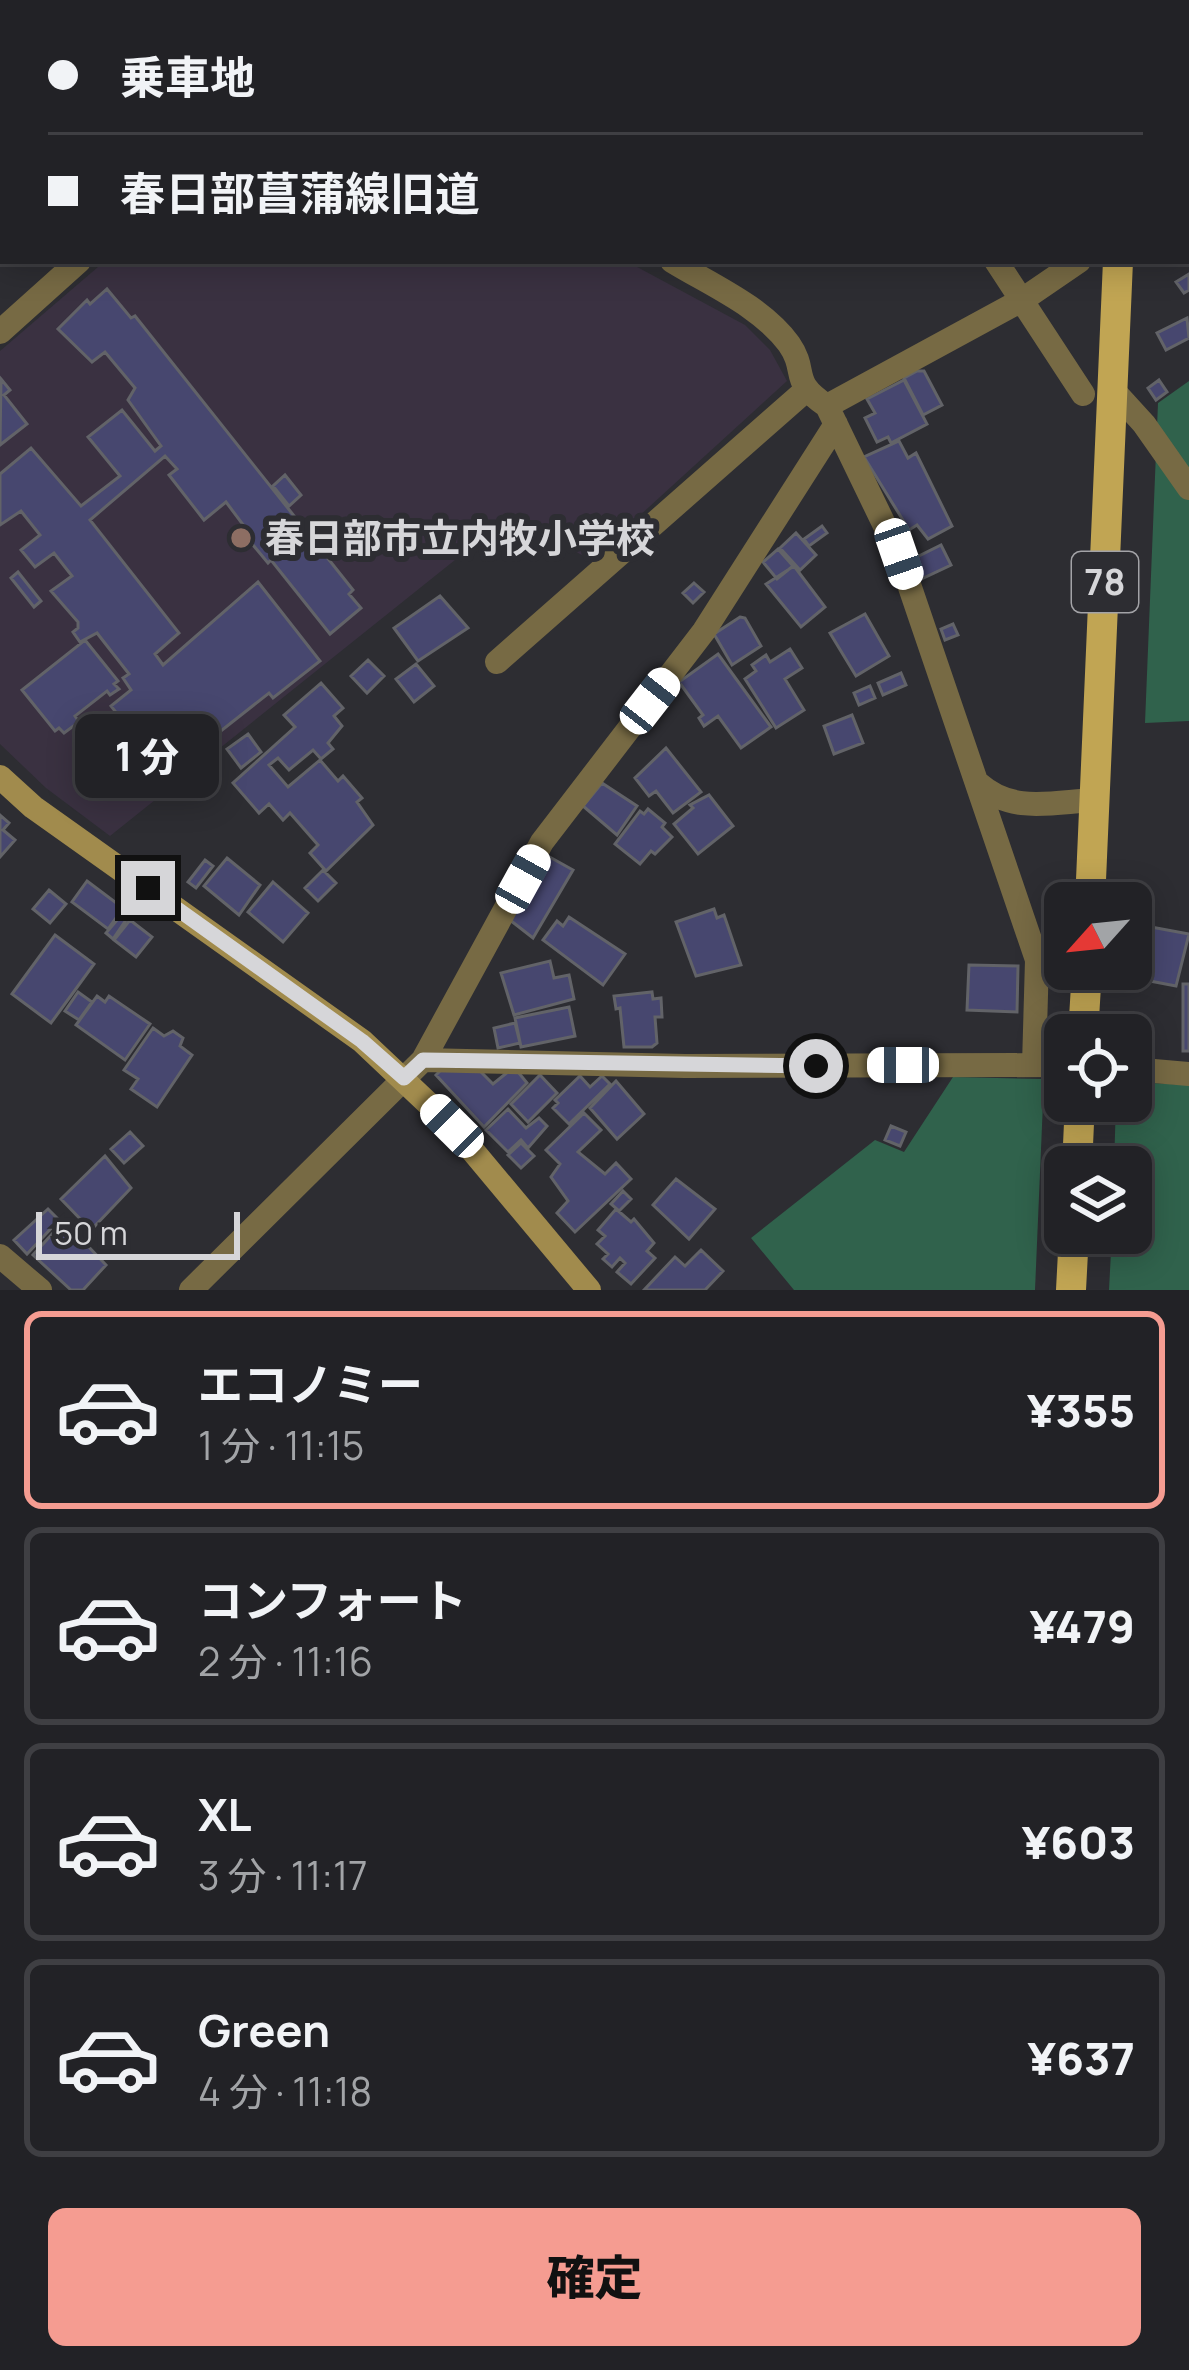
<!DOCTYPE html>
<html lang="ja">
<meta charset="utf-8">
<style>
:root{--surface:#222226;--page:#2a2a2e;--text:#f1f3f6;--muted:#a2a4a7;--line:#3f3f43;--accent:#f59c91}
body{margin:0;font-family:Manrope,"Noto Sans JP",sans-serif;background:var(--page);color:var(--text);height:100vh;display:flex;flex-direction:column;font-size:45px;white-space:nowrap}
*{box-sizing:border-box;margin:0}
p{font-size:39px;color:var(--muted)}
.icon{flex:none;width:66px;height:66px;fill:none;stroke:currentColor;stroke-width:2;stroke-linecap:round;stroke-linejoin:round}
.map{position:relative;height:1290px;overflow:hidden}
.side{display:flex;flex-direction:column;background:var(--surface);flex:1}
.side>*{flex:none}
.top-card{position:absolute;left:0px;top:0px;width:1191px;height:264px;box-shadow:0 6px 30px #0003,0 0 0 3px var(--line);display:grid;align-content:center;height:264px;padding:0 48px;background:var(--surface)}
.needle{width:78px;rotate:243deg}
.tools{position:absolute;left:1044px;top:882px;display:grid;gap:24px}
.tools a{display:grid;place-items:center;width:108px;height:108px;border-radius:18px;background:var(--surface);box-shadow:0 6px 30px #0003,0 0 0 3px var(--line);font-size:60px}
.scale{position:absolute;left:36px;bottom:30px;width:204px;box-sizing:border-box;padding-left:12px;border:6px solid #d6d6d9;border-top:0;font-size:33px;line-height:42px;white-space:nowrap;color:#d6d6d9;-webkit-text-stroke:9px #2d2d32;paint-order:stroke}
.end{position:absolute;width:54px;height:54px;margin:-27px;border:15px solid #d6d6d9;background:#111;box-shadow:0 0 0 6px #111}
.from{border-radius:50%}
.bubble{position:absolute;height:84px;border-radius:18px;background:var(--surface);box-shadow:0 6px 30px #0003,0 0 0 3px var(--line);font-size:39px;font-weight:800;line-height:84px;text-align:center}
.car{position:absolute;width:36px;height:72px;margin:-36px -18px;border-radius:15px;box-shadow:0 0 9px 3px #0007;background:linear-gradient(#fff 24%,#345 0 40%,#fff 0 76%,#345 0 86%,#fff 0)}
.top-card b{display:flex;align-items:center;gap:42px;height:114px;font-size:45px}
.top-card b+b{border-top:3px solid var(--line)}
.top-card i{width:30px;height:30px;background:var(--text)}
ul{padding:21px 0 0;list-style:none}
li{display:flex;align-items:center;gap:36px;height:198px;margin:0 24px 18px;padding:0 24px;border:6px solid var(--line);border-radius:18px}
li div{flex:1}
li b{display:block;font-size:45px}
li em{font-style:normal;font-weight:800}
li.active{border-color:var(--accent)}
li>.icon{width:108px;height:108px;stroke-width:1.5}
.cta{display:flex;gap:24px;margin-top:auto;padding:24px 48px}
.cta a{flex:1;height:138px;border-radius:18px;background:var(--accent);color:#111;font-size:48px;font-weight:800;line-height:138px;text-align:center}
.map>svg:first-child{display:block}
</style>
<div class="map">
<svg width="1189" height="1290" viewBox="0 0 1189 1290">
<rect width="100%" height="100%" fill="#2d2d32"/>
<path fill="#3a3141" d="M105,261H626L745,325L770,350L787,381L591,560L510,516L110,836L46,788L0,744V351Z"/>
<path fill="#30624c" d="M1189,381V721L1145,723L1158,403Z
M953,1077L1044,1079L1035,1290H794L751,1238L875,1140L904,1152Z
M1131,1082L1189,1085V1290H1109L1112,1233H1131V1167H1114L1116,1101H1131Z"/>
<path fill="#47476f" stroke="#626368" stroke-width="3" d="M174,0H225L229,3H172Z
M713,0H763L764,3H714Z
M1189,274V290L1184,293L1176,282Z
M107,289L131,318L135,316L353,590L349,594L361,608L330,634L271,560L268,563L243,533L247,530L226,502L204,520L169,475L177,469L165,456L90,520L179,633L155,654L163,665L258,582L320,661L273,698L269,693L165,775L144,748L139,753L127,738L133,734L111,706L131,690L123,678L129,674L97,633L80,642L73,632L78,628V622L51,591L72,576L54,553L35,567L21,550L40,535L21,511L0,525V474L31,448L81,506L120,476L88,437L122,410L155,451L161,446L128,400L135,388L105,352L92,362L58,329L87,300L90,304Z
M1187,318L1189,338L1166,350L1157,333Z
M917,371H924L942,405L923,415L904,378Z
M1,379L10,390L4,395L27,424L0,445Z
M904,380L927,424L891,443L888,437L877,442L865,418L875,413L867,399Z
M1159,380L1167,392L1156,400L1148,388Z
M899,441L908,458L916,453L952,526L928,539L917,525L909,530L864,457Z
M285,475L301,495L289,506L273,486Z
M822,526L827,533L809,546L804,539Z
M796,533L816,555L800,570L780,548Z
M941,545L951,565L917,581L907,562Z
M778,549L793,566L777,579L763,562Z
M794,566L825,607L801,627L766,584Z
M18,572L41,601L34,607L11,578Z
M694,583L704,592L693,603L683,593Z
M440,596L468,628L418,661L394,628Z
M865,614L889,656L856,676L830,633Z
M740,617L745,618L761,646L732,665L714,634Z
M953,624L958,635L945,640L941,629Z
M85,640L118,681L114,684L119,689L110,695L107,691L75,716L79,722L64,733L59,728L55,731L22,690Z
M790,649L802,668L785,679L804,710L776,728L745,679L756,671L752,665L766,655L770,662Z
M718,654L771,727L741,748L718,716L704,726L699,718L703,715L679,682Z
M368,660L384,676L367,693L351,676Z
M416,664L434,686L414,702L396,679Z
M901,673L906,685L883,695L878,683Z
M321,683L343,708L334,716L342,726L328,743L333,749L321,759L313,750L289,770L278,758L269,765L288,787L320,760L338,781L343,776L362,798L357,802L373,825L326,871L310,853L318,845L290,813L283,820L269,804L259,813L233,783L295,727L284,715Z
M870,686L875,698L859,705L854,693Z
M852,715L863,743L834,754L824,726Z
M248,734L261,752L241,768L227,749Z
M666,748L701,792L673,813L656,791L649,796L635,778Z
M187,762L193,770L174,785L167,777Z
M602,783L637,806L617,835L583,806Z
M709,795L733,826L698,854L674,824L693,808L690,805Z
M648,809L665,823L662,827L672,837L655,854L651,851L640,864L615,844L640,811L644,814Z
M0,815L9,823L3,830L15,840L0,857Z
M546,855L573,870L533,938L510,920Z
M227,858L260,885L239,915L204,886Z
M205,860L213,866L196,888L188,882Z
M323,870L336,883L318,901L305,888Z
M87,881L123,908L108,929L72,902Z
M273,882L308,913L283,942L248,912Z
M49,890L66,904L50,923L33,909Z
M714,909L717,918L724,915L741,965L696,976L676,922Z
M123,913L128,917L113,939L106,933Z
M569,917L625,954L603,985L543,940L557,921L563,926Z
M130,920L152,937L136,957L114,940Z
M1151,927L1189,934L1176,986L1150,981L1152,972L1143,970Z
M55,935L94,964L51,1023L12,994Z
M550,961L554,978L569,975L574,999L514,1015L501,973Z
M969,965L1018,966L1017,1012L967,1010Z
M1183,984H1189V1051H1183Z
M78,992L92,1002L79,1020L65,1011Z
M652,992L653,999L661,998L662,1017H655L657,1043L652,1047H624L620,1008L616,1009L614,996Z
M97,996L105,1002L109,996L150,1024L125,1060L76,1025Z
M569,1007L575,1036L521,1047L515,1018Z
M515,1023L520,1043L498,1048L494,1028Z
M153,1028L164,1036L173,1031L183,1038L180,1046L192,1055L157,1107L131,1089L138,1079L124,1070Z
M446,1065L475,1066L493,1084L514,1067L527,1083L484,1127L436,1075Z
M540,1075L557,1093L528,1122L511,1104Z
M580,1076L590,1087L602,1076L610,1084L569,1124L553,1108L558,1103L555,1100Z
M616,1081L644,1114L617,1139L590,1108Z
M508,1109L526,1128L539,1118L547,1126L528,1148L521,1140L508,1152L486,1130Z
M584,1113L601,1130L578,1152L605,1174L616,1163L631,1179L575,1232L557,1213L568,1201L551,1177L560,1164L546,1150Z
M891,1126L906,1132L900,1146L885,1140Z
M130,1132L143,1146L124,1163L111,1149Z
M521,1143L534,1156L521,1168L508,1155Z
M105,1156L131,1188L91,1230L61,1199Z
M676,1179L715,1209L689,1239L653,1205Z
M623,1191L631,1199L619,1211L611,1204Z
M48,1209L59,1220L27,1254L14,1240Z
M616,1209L631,1222L634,1219L654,1243L647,1251L655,1258L631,1284L617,1272L625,1263L620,1258L612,1267L603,1259L608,1254L597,1244L605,1236L598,1230Z
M64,1221L106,1265L83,1290H71L33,1255Z
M701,1250L723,1271L705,1290H644L675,1257L685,1266Z"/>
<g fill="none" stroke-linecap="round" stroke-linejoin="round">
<path stroke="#776a44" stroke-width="24" d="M134,0L138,3
M849,0L851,3
M466,3L471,0
M1188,118H1189
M1188,179H1189
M672,261C711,285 761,306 789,344C809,373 788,380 827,406L899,555L1037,960L1034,1065
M996,261L1083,394
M0,332L79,261
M1113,390L1144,424L1189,488
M827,406L1022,300L1079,261
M497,662L805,391
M979,784C1013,814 1052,802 1095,800
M423,1060L685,1066L1065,1065
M1131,1069L1189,1074
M0,1256L40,1290
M191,1290L423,1060L542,842L704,631L836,424"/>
<path stroke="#a18b4d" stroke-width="24" d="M0,777L33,807L362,1041L452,1126L589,1290"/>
<path stroke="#c1a553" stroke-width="30" d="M1129,3V0
M1090,903L1118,261
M1083,1035L1087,969
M1077,1167L1080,1101
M1071,1290L1074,1233"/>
</g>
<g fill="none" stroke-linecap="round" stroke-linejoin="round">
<path stroke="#d6d6d9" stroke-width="15" d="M148,888L362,1041L404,1078L423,1060L816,1066"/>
</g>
<circle fill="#8d6e63" stroke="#2d2d32" stroke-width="4.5" cx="241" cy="538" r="12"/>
<g text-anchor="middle" stroke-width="12" stroke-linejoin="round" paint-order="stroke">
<rect fill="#2d2d32" stroke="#a3a3a7" stroke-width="3" x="1072" y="552" width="66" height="60" rx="9"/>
<g font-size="36" font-weight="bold" fill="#d6d6d9">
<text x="1105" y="595">78</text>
</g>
<g font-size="39" font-weight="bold" fill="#d6d6d9" stroke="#2d2d32" text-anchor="start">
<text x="265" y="552">春日部市立内牧小学校</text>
</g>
</g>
</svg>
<div class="tools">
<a><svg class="needle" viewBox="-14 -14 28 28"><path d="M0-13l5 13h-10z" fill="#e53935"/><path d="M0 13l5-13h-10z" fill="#a2a4a7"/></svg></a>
<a><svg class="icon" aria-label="locate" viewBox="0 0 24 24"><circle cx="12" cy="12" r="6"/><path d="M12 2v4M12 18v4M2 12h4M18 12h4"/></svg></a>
<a><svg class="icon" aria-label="layers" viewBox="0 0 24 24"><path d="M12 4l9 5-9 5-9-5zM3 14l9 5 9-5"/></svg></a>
</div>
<div class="scale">50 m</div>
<i class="end from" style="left:816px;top:1066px"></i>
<i class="end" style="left:148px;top:888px"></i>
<div class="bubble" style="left:75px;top:714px;width:144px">1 分</div>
<i class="car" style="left:899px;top:554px;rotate:161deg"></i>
<i class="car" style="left:650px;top:701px;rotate:38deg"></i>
<i class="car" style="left:523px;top:879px;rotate:29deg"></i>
<i class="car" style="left:903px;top:1065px;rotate:270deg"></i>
<i class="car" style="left:452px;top:1126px;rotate:315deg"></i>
<div class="top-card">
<b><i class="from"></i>乗車地</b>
<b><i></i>春日部菖蒲線旧道</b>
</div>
</div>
<section class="side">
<ul>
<li class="active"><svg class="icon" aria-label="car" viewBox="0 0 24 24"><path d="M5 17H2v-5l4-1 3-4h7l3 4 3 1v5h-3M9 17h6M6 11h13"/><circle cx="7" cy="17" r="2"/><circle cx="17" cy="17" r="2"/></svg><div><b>エコノミー</b><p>1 分 · 11:15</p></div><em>¥355</em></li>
<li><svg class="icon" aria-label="car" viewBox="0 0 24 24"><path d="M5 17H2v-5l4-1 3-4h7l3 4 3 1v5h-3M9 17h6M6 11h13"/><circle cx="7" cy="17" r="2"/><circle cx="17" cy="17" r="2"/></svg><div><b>コンフォート</b><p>2 分 · 11:16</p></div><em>¥479</em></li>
<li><svg class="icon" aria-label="car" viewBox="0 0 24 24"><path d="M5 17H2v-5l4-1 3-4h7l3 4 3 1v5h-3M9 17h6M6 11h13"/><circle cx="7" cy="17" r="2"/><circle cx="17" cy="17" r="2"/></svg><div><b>XL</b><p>3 分 · 11:17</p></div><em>¥603</em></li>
<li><svg class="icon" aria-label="car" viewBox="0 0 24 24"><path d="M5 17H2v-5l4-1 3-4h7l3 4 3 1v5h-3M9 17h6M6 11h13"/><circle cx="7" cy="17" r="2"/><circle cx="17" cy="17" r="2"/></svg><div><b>Green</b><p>4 分 · 11:18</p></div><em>¥637</em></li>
</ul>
<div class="cta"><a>確定</a></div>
</section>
